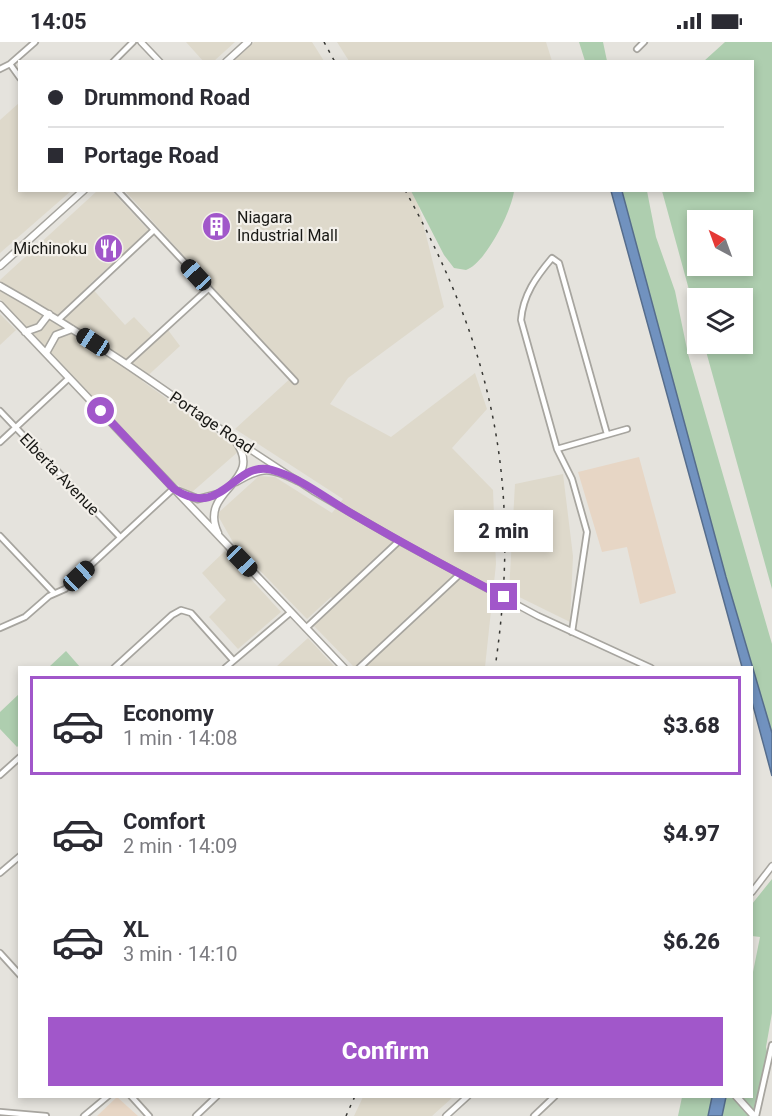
<!DOCTYPE html>
<meta charset="utf-8">
<style>
:root{--surface:#fff;--page:#f7f7f7;--text:#2b2b33;--muted:#7c7c81;--line:#e1e1e2;--accent:#a157ca}
body{margin:0;font-family:Roboto,sans-serif;background:var(--page);color:var(--text);height:100vh;display:flex;flex-direction:column;font-size:22px;white-space:nowrap}
*{box-sizing:border-box;margin:0}
p{font-size:20px;color:var(--muted)}
.icon{flex:none;width:33px;height:33px;fill:none;stroke:currentColor;stroke-width:2;stroke-linecap:round;stroke-linejoin:round}
.map{position:relative;flex:1;overflow:hidden}
.panel{position:absolute;left:18px;top:624px;width:735px;height:432px;display:flex;flex-direction:column;background:var(--surface);border-radius:0px;box-shadow:0 3px 9px #0003}
.panel>*{flex:none}
.top-card{position:absolute;left:18px;top:18px;width:736px;height:132px;border-radius:0px;box-shadow:0 3px 9px #0003;display:grid;align-content:center;height:132px;padding:0 30px;background:var(--surface)}
.needle{width:39px;rotate:319deg}
.buttons{position:absolute;left:687px;top:168px;display:grid;gap:12px}
.buttons a{display:grid;place-items:center;width:66px;height:66px;border-radius:0px;background:var(--surface);box-shadow:0 3px 9px #0003;font-size:30px}
.end{position:absolute;width:27px;height:27px;margin:-14px;border:8px solid #a157ca;background:#fff;box-shadow:0 0 0 3px #fff}
.from{border-radius:50%}
.bubble{position:absolute;height:42px;border-radius:0px;background:var(--surface);box-shadow:0 3px 9px #0003;font-size:20px;font-weight:800;line-height:42px;text-align:center}
.car{position:absolute;width:18px;height:36px;margin:-18px -9px;border-radius:8px;box-shadow:0 0 4px 2px #0007;background:linear-gradient(#222 24%,#8ab4d8 0 40%,#222 0 76%,#8ab4d8 0 86%,#222 0)}
.top-card b{display:flex;align-items:center;gap:21px;height:57px;font-size:22px}
.top-card b+b{border-top:2px solid var(--line)}
.top-card i{width:15px;height:15px;background:var(--text)}
ul{padding:10px 0 0;list-style:none}
li{display:flex;align-items:center;gap:18px;height:99px;margin:0 12px 9px;padding:0 18px;border:3px solid transparent;border-radius:0px}
li div{flex:1}
li b{display:block;font-size:22px}
li em{font-style:normal;font-weight:800}
li.current{border-color:var(--accent)}
li>.icon{width:54px;height:54px;stroke-width:1.5}
.primary-button{display:flex;gap:12px;margin-top:auto;padding:12px 30px}
.primary-button a{flex:1;height:69px;border-radius:0px;background:var(--accent);color:#fff;font-size:24px;font-weight:800;line-height:69px;text-align:center}
.status{display:flex;justify-content:space-between;align-items:center;height:42px;padding:0 30px;background:var(--surface);direction:ltr}
.status svg{height:16px;fill:currentColor}
.map>svg:first-child{display:block}
</style>
<div class="status"><b>14:05</b><svg viewBox="0 0 49 12"><path d="M0 12V9h3v3zM5 12V6h3v6zM10 12V3h3v9zM15 12V0h3v12zM26 1h20v11H26zM47 4h2v5h-2z"/></svg></div>
<div class="map">
<svg width="772" height="1074" viewBox="0 0 772 1074">
<rect width="100%" height="100%" fill="#e5e3dd"/>
<path fill="#ded9cb" d="M186,0H235L214,19L204,20Z
M254,0H312L324,19H233Z
M337,0H546L552,19H349Z
M19,61L20,148L71,149L0,211V78Z
M97,149H112L149,189L89,243L125,283L134,275L155,297L168,288L180,304L142,339L240,408L191,451L175,441L0,257V238Z
M125,149H415L444,265L348,336L330,362L391,395L475,331L487,367L452,406L493,448L496,522L485,625H354L314,584L337,561L331,555L307,577L234,502L217,472L259,434L275,435L332,471L343,457L235,387L293,334Z
M0,272L16,288L0,303Z
M563,432L573,514L570,580L509,550L515,442Z
M225,509L281,570L238,607L209,575L226,558L202,531Z
M308,596L335,625H276Z
M363,1055V1054L453,1055L432,1074H354Z"/>
<path fill="#e7d6c5" d="M639,415L676,551L640,562L627,505L602,510L578,430Z
M117,1055L138,1074H97Z"/>
<path fill="#aeceaf" fill-rule="evenodd" d="M579,0H603L607,19H585Z
M725,0H772V547L704,302H742V256H698L697,277L662,149L753,148V20L704,19ZM698,178H742V224H698Z
M411,149V148L514,149C512,168 486,221 466,228L454,226L444,213Z
M620,149H647L656,195L675,249L688,312L772,602V708Z
M66,609L80,625H49Z
M19,652V703L17,705L0,687V670Z
M772,837V971L766,1005L769,1019L757,1074H722L726,1055L752,1054V935L760,895L752,894V862Z
M682,1055H712L708,1074H678Z"/>
<path fill="#7192bf" stroke="#566d8c" stroke-width="1.5" d="M611,149H622L726,535L772,691V734L752,660V626L742,625Z
M712,1055H726L722,1074H708Z"/>
<g fill="none" stroke-linecap="round" stroke-linejoin="round">
<defs>
<path id="minor" d="M637,7L644,0
M113,20L133,0
M10,22L20,36
M0,27L10,22L35,0
M117,148L295,339
M59,277L154,188
M126,322L208,247
M0,369L120,495
M0,400L69,336
M557,407L627,387
M0,494L54,551
M0,586L25,575L49,554L65,547L173,447
M306,586L399,499
M572,590L587,490L572,437L557,407L521,278C523,253 536,235 552,216L559,221L607,392
M114,626L172,573L181,568L191,571L233,618
M225,626L291,570
M359,626L460,532
M0,733L20,715
M0,831L20,814
M0,911L20,933
M131,1054L149,1074
M0,1070L46,1074
M84,1074L108,1054
M196,1074L217,1054
M534,1074L555,1054
M756,1074L772,1003"/>
<path id="tertiary" d="M141,0L160,20
M234,397L313,449L399,499L538,574L651,626
M752,850L772,824
M446,1074L468,1054"/>
<path id="secondary" d="M226,20L248,0
M0,224L84,148
M0,244C82,290 158,343 234,397C268,441 197,446 218,491
M0,263L344,626
M25,290L39,285L49,272
M46,311L56,293L72,287
M236,440C263,424 270,425 298,439
M178,449L198,457L221,451
M736,1054L754,1074"/>
</defs>
<use href="#minor" stroke="#a7a59f" stroke-width="8"/>
<use href="#tertiary" stroke="#a7a59f" stroke-width="8"/>
<use href="#secondary" stroke="#a7a59f" stroke-width="9"/>
<use href="#minor" stroke="#fff" stroke-width="4.5"/>
<use href="#tertiary" stroke="#fff" stroke-width="5"/>
<use href="#secondary" stroke="#fff" stroke-width="6"/>
<path stroke="#373733" stroke-width="1.5" stroke-dasharray="3 6" stroke-linecap="butt" d="M324,0L335,20
M405,148C494,309 522,443 495,626
M346,1074L355,1054"/>
</g>
<g fill="none" stroke-linecap="round" stroke-linejoin="round">
<path stroke="#a157ca" stroke-width="8" d="M101,369L174,447C223,479 234,417 272,428C302,436 329,459 356,474C404,502 454,529 504,555"/>
</g>
<defs>
<symbol id="building-disc" viewBox="-11 -11 22 22"><circle r="9.5" fill="#a157ca" stroke="#f3f0ea"/><path d="M-4-6H4V6H1V3H-1V6H-4ZM-2.5-4.3h1.7v1.8h-1.7ZM.8-4.3h1.7v1.8H.8ZM-2.5-1h1.7V.8h-1.7ZM.8-1h1.7V.8H.8Z" fill="#fff"/></symbol>
<symbol id="restaurant-disc" viewBox="-11 -11 22 22"><circle r="9.5" fill="#a157ca" stroke="#f3f0ea"/><path d="M-5-6h1v4h1v-4h1v4h1v-4h1v5L-1.5 .5V6h-2V.5L-5-1ZM5-6V6H3V1.5H1.5Q1.5-4 5-6Z" fill="#fff"/></symbol>
</defs>
<g fill-rule="evenodd">
<use href="#building-disc" x="200" y="168" width="33" height="33"/>
<use href="#restaurant-disc" x="92" y="190" width="33" height="33"/>
</g>
<g text-anchor="middle" stroke-width="4.5" stroke-linejoin="round" paint-order="stroke">
<g font-size="16" fill="#181815" stroke="#f3f0ea" text-anchor="start">
<text x="237" y="181">Niagara<tspan x="237" dy="18">Industrial Mall</tspan></text>
<text x="87" y="212" text-anchor="end">Michinoku</text>
</g>
<g font-size="16" fill="#181815" stroke="#f3f0ea">
<text transform="translate(212 380) rotate(34)" y="6">Portage Road</text>
<text transform="translate(60 432) rotate(46)" y="6">Elberta Avenue</text>
</g>
</g>
</svg>
<div class="buttons">
<a><svg class="needle" viewBox="-14 -14 28 28"><path d="M0-13l5 13h-10z" fill="#e53935"/><path d="M0 13l5-13h-10z" fill="#7c7c81"/></svg></a>
<a><svg class="icon" aria-label="layers" viewBox="0 0 24 24"><path d="M12 4l9 5-9 5-9-5zM3 14l9 5 9-5"/></svg></a>
</div>
<i class="end from" style="left:101px;top:369px"></i>
<i class="end" style="left:504px;top:555px"></i>
<div class="bubble" style="left:454px;top:468px;width:99px">2 min</div>
<i class="car" style="left:196px;top:233px;rotate:317deg"></i>
<i class="car" style="left:93px;top:300px;rotate:303deg"></i>
<i class="car" style="left:242px;top:519px;rotate:136deg"></i>
<i class="car" style="left:79px;top:534px;rotate:47deg"></i>
<div class="top-card">
<b><i class="from"></i>Drummond Road</b>
<b><i></i>Portage Road</b>
</div>
<section class="panel">
<ul>
<li class="current"><svg class="icon" aria-label="car" viewBox="0 0 24 24"><path d="M5 17H2v-5l4-1 3-4h7l3 4 3 1v5h-3M9 17h6M6 11h13"/><circle cx="7" cy="17" r="2"/><circle cx="17" cy="17" r="2"/></svg><div><b>Economy</b><p>1 min · 14:08</p></div><em>$3.68</em></li>
<li><svg class="icon" aria-label="car" viewBox="0 0 24 24"><path d="M5 17H2v-5l4-1 3-4h7l3 4 3 1v5h-3M9 17h6M6 11h13"/><circle cx="7" cy="17" r="2"/><circle cx="17" cy="17" r="2"/></svg><div><b>Comfort</b><p>2 min · 14:09</p></div><em>$4.97</em></li>
<li><svg class="icon" aria-label="car" viewBox="0 0 24 24"><path d="M5 17H2v-5l4-1 3-4h7l3 4 3 1v5h-3M9 17h6M6 11h13"/><circle cx="7" cy="17" r="2"/><circle cx="17" cy="17" r="2"/></svg><div><b>XL</b><p>3 min · 14:10</p></div><em>$6.26</em></li>
</ul>
<div class="primary-button"><a>Confirm</a></div>
</section>
</div>
